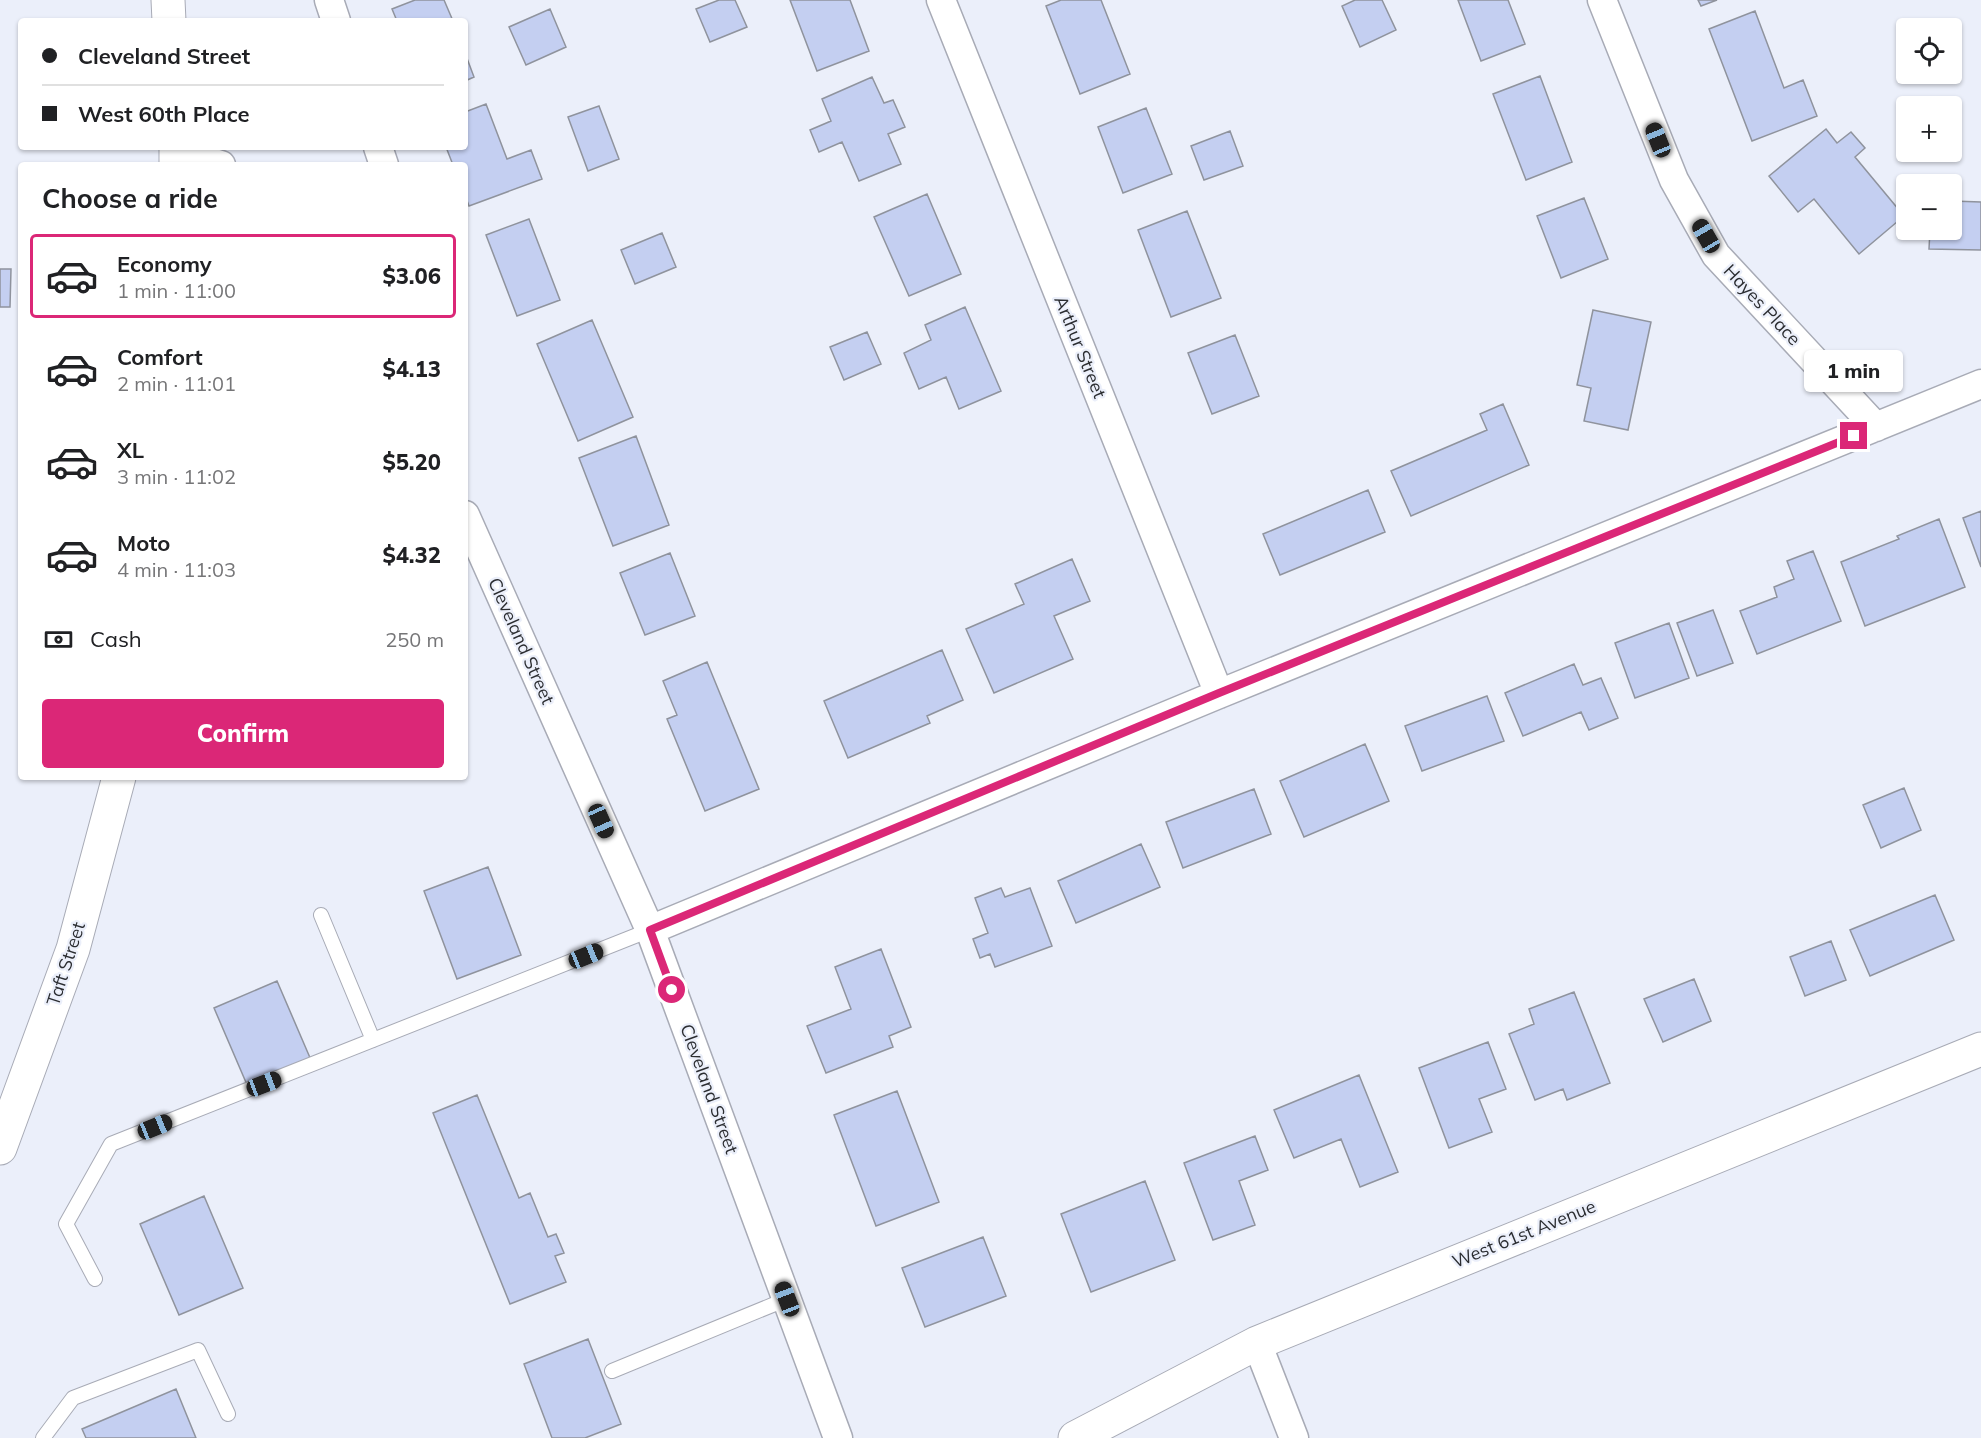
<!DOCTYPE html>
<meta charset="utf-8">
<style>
:root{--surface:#fff;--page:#f2f2f2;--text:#202124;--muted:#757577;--line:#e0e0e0;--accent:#db2777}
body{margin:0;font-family:Mulish,sans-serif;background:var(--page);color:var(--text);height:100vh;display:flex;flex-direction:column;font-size:22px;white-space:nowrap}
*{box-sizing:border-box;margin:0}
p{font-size:20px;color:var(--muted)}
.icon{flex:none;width:33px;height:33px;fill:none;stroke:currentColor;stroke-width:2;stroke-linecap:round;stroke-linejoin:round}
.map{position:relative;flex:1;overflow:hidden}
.details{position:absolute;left:18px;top:162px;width:450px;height:618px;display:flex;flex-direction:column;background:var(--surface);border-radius:6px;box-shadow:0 2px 4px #0004}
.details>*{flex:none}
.hud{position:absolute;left:18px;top:18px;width:450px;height:132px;border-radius:6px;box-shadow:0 2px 4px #0004;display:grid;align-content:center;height:132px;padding:0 24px;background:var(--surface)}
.buttons{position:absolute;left:1896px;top:18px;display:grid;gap:12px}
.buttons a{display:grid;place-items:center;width:66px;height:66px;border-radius:6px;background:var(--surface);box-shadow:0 2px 4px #0004;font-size:30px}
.end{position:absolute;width:27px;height:27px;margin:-14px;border:8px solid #db2777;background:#fff;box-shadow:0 0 0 3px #fff}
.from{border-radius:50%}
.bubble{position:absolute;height:42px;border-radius:6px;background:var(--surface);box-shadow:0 2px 4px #0004;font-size:20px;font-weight:800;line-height:42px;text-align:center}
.car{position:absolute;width:18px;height:36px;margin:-18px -9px;border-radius:8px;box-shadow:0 0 4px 2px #0007;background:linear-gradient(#222 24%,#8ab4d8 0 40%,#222 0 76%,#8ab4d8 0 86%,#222 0)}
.hud b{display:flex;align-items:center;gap:21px;height:57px;font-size:22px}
.hud b+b{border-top:2px solid var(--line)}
.hud i{width:15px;height:15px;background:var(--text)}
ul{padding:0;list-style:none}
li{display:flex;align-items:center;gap:18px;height:84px;margin:0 12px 9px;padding:0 12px;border:3px solid transparent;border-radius:6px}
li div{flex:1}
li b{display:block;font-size:22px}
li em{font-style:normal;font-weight:800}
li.on{border-color:var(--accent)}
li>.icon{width:54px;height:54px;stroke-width:1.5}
h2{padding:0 24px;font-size:27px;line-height:72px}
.pay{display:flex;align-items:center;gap:15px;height:66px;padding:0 24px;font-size:22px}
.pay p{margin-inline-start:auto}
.button{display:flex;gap:12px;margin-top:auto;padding:12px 24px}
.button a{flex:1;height:69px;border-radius:6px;background:var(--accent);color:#fff;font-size:24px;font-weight:800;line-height:69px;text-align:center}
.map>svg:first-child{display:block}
</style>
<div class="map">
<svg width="1981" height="1438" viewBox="0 0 1981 1438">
<rect width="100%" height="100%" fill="#ebeffa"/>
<path fill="#c4cff1" stroke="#8f939d" stroke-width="1.5" d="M415,0H444L453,21H397L392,9Z
M719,0H735L747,27L710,42L696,9Z
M790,0H850L869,51L817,71Z
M1061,0H1101L1130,74L1080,94L1046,6Z
M1355,0H1382L1396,30L1360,47L1342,6Z
M1458,0H1508L1525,44L1481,61Z
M1698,0H1717L1701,6Z
M550,9L566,47L526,65L509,27Z
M1755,11L1784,88L1803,80L1817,116L1752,141L1709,29Z
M465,53L474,77L465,81Z
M1540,76L1572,162L1526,180L1493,94Z
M872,77L884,103L893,100L905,127L888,134L901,164L859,181L842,142L819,152L810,130L831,121L822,99Z
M486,104L507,159L531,150L542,179L469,206L465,195V165H453L446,147H465V112Z
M599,106L619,159L588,171L568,117Z
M1146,108L1172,174L1123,193L1098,127Z
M1826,129L1837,143L1851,132L1865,148L1855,157L1904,216L1859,254L1814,199L1798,212L1769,176Z
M1230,131L1243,166L1204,180L1191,146Z
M927,194L961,274L909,296L874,217Z
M1584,198L1608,259L1561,278L1537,216Z
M1952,201L1981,202V250L1929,249L1930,230H1952Z
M1187,211L1221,298L1171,317L1138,230Z
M529,219L560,300L517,316L486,235Z
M662,233L676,267L635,284L621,250Z
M0,269H11L10,307H0Z
M965,307L1001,391L959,409L946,377L919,389L904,353L931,340L925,325Z
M1593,310L1651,322L1628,430L1584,421L1591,388L1577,385Z
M592,320L633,417L578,441L537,344Z
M867,332L881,364L844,380L830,347Z
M1235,335L1259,396L1212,414L1188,353Z
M1503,404L1529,465L1411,516L1391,471L1487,430L1480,414Z
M636,436L669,525L613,546L579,458Z
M1368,490L1385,532L1280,575L1263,534Z
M1981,511V567L1963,518Z
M1939,519L1965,587L1865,626L1841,562L1899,539L1897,536Z
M1813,551L1841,621L1757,654L1740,611L1777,597L1774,587L1794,579L1787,561Z
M670,553L695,616L645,635L620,573Z
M1072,559L1090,601L1054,616L1073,659L994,693L966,629L1024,604L1015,584Z
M1713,610L1733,663L1697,676L1677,623Z
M1669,623L1689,678L1635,698L1615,643Z
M942,650L963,700L927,716L930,723L848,758L824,701Z
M707,662L759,789L705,811L667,719L677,715L663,681Z
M1574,664L1583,685L1601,678L1618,718L1589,730L1581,712L1523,736L1505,693Z
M1487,696L1504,741L1422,771L1405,726Z
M1365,744L1389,801L1304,837L1280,781Z
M1904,788L1921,830L1881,848L1863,805Z
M1254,789L1271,834L1183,868L1166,822Z
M1141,844L1160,887L1076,923L1058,881Z
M488,867L521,955L457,979L424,891Z
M1001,888L1005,897L1030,888L1052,946L995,967L990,954L980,958L973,939L988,933L975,898Z
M1935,895L1954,940L1870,976L1850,930Z
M1831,941L1846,980L1805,996L1790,957Z
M881,949L911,1027L889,1036L893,1047L826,1073L807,1026L851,1009L835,967Z
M1694,979L1711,1021L1663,1042L1644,999Z
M277,981L314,1067L251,1094L214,1008Z
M1574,992L1610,1083L1567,1100L1563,1089L1535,1100L1509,1034L1534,1024L1529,1009Z
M1488,1042L1506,1089L1479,1099L1492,1132L1449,1148L1419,1068Z
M1359,1075L1398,1172L1360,1187L1341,1139L1294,1158L1274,1110Z
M897,1091L939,1202L876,1226L834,1115Z
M477,1095L519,1198L530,1193L548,1237L556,1234L564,1253L555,1256L566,1282L510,1304L433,1113Z
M1255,1136L1268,1170L1239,1181L1255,1225L1213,1240L1184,1163Z
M1145,1181L1175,1260L1091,1292L1061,1214Z
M204,1196L243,1288L179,1315L140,1224Z
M983,1237L1006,1296L925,1327L902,1268Z
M588,1339L621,1424L585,1438H552L524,1364Z
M176,1389L196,1438H86L82,1429Z"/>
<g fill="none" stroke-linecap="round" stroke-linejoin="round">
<defs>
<path id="service" d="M321,915L373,1040
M95,1279L66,1224L111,1144L650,930
M612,1371L787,1299
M43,1438L73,1398L198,1350L228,1414"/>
<path id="minor" d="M329,0L336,21
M941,0L1219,694
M1602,0L1674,180L1716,255L1876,427
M378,147L384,165
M176,151L221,165
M465,515L650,930L838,1438
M650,930L1219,694L1981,384
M1257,1343L1294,1438"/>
<path id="secondary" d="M168,0L169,21
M176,147V165
M0,1148L73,949L119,777
M1075,1438L1257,1343L1981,1049"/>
</defs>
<use href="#service" stroke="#a8abb6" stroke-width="16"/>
<use href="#minor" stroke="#a8abb6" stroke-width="31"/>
<use href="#secondary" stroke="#a8abb6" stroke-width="35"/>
<use href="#service" stroke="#fff" stroke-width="14"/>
<use href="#minor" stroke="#fff" stroke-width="28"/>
<use href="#secondary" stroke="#fff" stroke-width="33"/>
</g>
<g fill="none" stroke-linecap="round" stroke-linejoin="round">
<path stroke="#db2777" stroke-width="8" d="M672,990L650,930L1219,693L1854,436"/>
</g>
<g text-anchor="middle" stroke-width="4.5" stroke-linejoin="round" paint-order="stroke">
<g font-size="18" fill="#2b2d31" stroke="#ebeffa">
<text transform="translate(1762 305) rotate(47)" y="6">Hayes Place</text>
<text transform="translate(1080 347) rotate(68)" y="6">Arthur Street</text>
<text transform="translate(521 641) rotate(66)" y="6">Cleveland Street</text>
<text transform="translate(66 964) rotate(-72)" y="6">Taft Street</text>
<text transform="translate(709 1089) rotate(70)" y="6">Cleveland Street</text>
<text transform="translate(1524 1234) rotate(-22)" y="6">West 61st Avenue</text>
</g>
</g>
</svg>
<div class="buttons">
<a><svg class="icon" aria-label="locate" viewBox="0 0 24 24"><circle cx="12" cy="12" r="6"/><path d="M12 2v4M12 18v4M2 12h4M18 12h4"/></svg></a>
<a>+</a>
<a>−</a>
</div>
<i class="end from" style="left:672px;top:990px"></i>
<i class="end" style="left:1854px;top:436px"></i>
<div class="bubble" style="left:1804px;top:350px;width:99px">1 min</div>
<i class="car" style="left:1658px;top:140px;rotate:338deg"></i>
<i class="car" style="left:1706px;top:236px;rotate:330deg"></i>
<i class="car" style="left:601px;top:821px;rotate:156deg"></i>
<i class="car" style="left:586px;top:956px;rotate:68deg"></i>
<i class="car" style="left:264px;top:1084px;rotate:69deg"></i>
<i class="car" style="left:155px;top:1127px;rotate:68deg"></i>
<i class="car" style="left:787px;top:1299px;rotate:339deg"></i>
<div class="hud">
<b><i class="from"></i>Cleveland Street</b>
<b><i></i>West 60th Place</b>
</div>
<section class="details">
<h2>Choose a ride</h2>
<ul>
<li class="on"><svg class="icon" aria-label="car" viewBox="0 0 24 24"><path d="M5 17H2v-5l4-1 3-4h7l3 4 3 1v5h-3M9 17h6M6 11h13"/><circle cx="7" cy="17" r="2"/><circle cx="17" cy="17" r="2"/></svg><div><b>Economy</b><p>1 min · 11:00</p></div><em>$3.06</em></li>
<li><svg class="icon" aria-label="car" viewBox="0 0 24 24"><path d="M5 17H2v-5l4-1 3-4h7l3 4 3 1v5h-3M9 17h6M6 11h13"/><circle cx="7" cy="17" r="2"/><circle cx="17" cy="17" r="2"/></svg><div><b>Comfort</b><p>2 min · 11:01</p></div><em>$4.13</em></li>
<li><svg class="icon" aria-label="car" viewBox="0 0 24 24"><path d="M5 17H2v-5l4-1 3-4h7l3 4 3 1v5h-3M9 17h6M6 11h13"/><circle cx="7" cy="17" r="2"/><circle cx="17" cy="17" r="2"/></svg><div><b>XL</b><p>3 min · 11:02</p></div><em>$5.20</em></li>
<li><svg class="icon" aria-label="car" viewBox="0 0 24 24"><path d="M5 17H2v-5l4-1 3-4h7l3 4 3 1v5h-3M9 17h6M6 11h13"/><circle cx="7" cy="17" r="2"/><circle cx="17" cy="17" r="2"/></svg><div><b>Moto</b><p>4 min · 11:03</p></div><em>$4.32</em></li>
</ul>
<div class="pay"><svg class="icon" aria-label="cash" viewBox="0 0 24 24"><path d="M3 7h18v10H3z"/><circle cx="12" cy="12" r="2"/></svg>Cash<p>250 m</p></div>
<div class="button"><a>Confirm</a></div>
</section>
</div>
